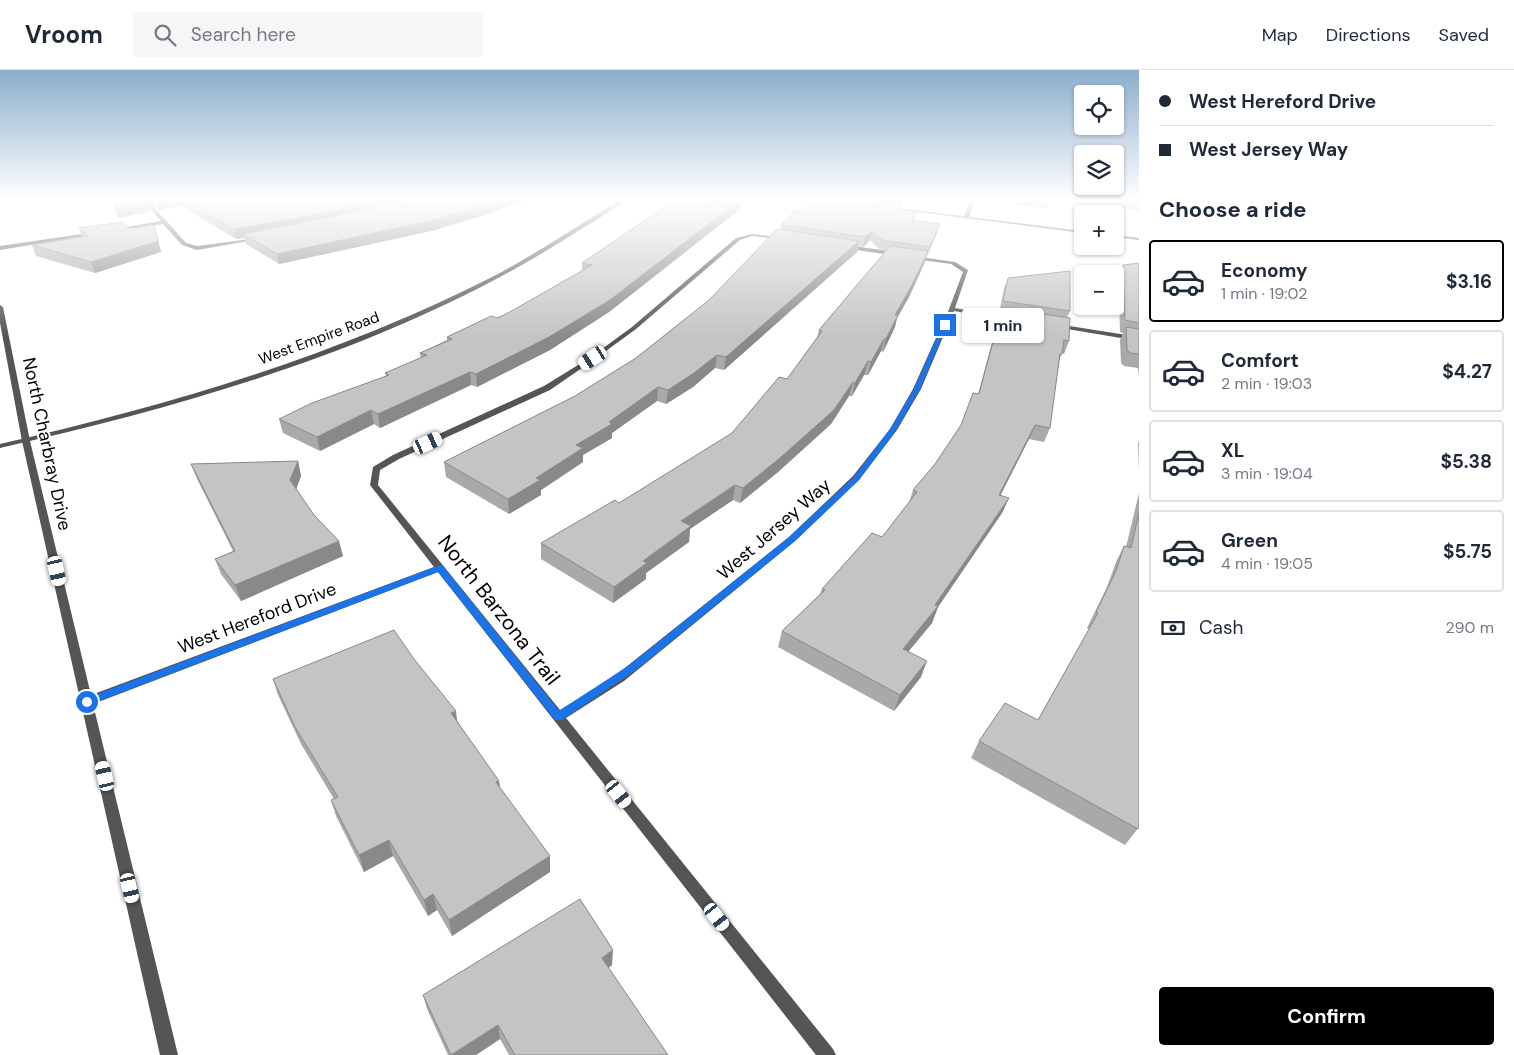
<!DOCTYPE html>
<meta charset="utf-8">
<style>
:root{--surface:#fff;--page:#f6f6f7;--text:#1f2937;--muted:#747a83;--line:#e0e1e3;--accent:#000}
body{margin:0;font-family:"DM Sans",sans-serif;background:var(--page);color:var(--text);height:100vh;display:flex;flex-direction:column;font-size:19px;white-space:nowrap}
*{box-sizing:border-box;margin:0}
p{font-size:16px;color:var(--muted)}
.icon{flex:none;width:28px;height:28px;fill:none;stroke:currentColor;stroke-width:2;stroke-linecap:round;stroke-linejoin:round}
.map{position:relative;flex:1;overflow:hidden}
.side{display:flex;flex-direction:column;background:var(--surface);width:375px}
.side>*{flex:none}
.hud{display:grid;align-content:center;height:110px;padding:0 20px;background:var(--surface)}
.controls{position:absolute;left:1074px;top:15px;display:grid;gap:10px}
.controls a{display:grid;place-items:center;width:50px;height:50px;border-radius:5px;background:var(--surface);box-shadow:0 1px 4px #0004;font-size:25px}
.end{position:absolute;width:22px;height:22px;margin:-11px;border:6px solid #1a73e8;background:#fff;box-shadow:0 0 0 2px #fff}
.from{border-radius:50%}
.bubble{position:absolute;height:35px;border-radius:5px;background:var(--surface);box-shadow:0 1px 4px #0004;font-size:16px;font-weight:700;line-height:35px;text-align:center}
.car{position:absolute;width:15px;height:30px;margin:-15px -8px;border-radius:6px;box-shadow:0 0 4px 1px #0007;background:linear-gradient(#fff 24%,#345 0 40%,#fff 0 76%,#345 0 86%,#fff 0)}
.hud b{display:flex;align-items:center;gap:18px;height:48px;font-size:19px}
.hud b+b{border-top:1px solid var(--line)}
.hud i{width:12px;height:12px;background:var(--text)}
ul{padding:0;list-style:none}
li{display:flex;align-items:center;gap:15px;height:82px;margin:0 10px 8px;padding:0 10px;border:2px solid var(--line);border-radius:5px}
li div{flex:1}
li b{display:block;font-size:19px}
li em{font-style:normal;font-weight:700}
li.active{border-color:var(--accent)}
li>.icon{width:45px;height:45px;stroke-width:1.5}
h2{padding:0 20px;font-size:22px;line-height:60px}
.pay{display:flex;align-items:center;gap:12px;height:55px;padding:0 20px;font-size:19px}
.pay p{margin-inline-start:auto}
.action{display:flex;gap:10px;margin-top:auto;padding:10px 20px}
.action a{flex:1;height:58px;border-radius:5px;background:var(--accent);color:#fff;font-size:20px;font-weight:700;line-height:58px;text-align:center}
header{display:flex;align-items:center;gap:30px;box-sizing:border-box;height:70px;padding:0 25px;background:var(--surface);border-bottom:1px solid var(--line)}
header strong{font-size:24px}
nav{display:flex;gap:28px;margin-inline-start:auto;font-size:18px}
.search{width:350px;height:45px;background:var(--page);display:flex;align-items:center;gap:12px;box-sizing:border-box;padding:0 18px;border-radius:5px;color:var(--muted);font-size:19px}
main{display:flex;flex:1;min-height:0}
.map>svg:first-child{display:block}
</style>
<header>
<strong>Vroom</strong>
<div class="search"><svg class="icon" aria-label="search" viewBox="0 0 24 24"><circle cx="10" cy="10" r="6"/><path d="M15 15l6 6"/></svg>Search here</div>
<nav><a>Map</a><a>Directions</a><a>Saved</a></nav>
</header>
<main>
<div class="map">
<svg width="1139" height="985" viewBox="0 0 1139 985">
<rect width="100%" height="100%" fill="#fff"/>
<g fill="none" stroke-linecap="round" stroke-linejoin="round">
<path fill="#555" fill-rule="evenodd" d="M154,129H159L151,134L186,173L197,176L258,168L260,169L197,180L182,175L163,154L113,161L115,159L161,151L146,134Z
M972,129H976L969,147L1082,161V163L893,139L895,138L964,146Z
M95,162L97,164L0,180V176Z
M752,164L785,168L783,169L752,166L740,170L636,259L595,289L550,320L399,389L380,400L378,415L560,640L616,605L789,467L853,406L890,359L913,319L949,239L963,202L951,194L914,189L911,187L912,186L955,192L968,200L955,238L1012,248L1013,249L1010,251L954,241L921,319L897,360L859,410L795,471L624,611L566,648L833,979L836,985H816L438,502L93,634L178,985H160L22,371L0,253V235L3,237L30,371L91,625L434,497L370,415L373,397L393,385L544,316L591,287L632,257L736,168Z
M1115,165L1139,168V170L1115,167Z
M845,175L897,182L900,184L897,186L843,178Z
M1057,254L1139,267V271L1055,257V255Z"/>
<path fill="#555" fill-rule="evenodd" d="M622,129H627C609,143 587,155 567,168C398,275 194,334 0,378V374C170,335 340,285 496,205C539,182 580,154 622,129Z"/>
</g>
<path fill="#a9a9a9" d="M152,129H530L485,145L431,161L279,194L246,174L244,168L236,169L181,136L159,140L154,134Z
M741,129L740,139L609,242L550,280L477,317L471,315L380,358L374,354L320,381L283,363L279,349L386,306L385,303L421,288L420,283L447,270V267L508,243L582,201V193Z
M814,129H902L900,139L916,143L914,151L937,163L927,186H926L925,192L909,227L897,248L895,257L883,282L881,281L868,305H864L852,326H849L831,354L778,402L740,433L733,430L690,459L689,472L646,503V509L613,533L541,489V473L619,433L732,363L787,309L817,268L819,260L886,180L879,179L870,170L863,177L858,176L857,182L724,300L715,298L693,317L666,334L657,331L612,363V368L583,385V392L541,420V425L509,444L446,407L444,392L575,326L636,288L709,230L780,160L781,155L801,141Z
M1019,129H1049L1046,138L1017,136Z
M1117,129H1139V142L1117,136Z
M154,155L161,182L95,203L36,186L32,175L82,167L79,158L129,159Z
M1139,193V306L1138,298L1124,296L1121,293L1120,270L1123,263L1120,262L1118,206L1123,195Z
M1008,208L1070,241L1067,248L1069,271L1064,284L1062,283L1059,291L1050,358L1044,372L1029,369L1000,425L1009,428L1002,443L938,537L932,553L909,581L921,607L894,641L778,577L782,561L820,524L822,519L882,467L909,433L913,420L935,394L961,355L978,324L1000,243H999L1004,219Z
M1139,371V401L1138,373Z
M298,391L301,406L296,419L343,486L241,531L221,504L215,489L233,481L197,409L191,394Z
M1139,423V757L1125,775L971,688L979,671L1038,650L1089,559L1087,558L1107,517L1116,492L1124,476L1126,477Z
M414,589L499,711L500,718L550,786V802L452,866L437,840L428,846L393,786L364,802L336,746L331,730L334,729L301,674L278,625L273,609Z
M612,895L608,898L668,985H509L500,969L476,985H448L427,939L423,925Z"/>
<path fill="#898989" d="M143,129H151L145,133L147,132L150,142L118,148L115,138Z
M167,129H179L181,136L159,140L156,131Z
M383,129H423L243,164L244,168L236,169L234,159Z
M504,129H530L485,145L431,161L279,194L277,184Z
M741,129L740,139L609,242L550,280L477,317L476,304Z
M940,154L937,163L927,186L930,177Z
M154,155L161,182L95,203L91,192Z
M872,161L870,170L863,177L865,167Z
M859,171L857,182L724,300L726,287Z
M928,181L925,192L909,227L897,248L895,257L883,282L886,269L895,245Z
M884,269L881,281L868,305L871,292Z
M717,285L715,298L693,317L666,334L668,320Z
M868,291L864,305L852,326L855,313Z
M470,302L471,315L380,358L378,344Z
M853,312L849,326L831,354L778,402L740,433L743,418Z
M658,317L657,331L612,363V368L583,385V392L541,420V425L509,444L508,429L536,408L576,375Z
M371,340L374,354L320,381L317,367Z
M1035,355L1029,369L993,440L999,425Z
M298,391L301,406L294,425L290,410Z
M735,415L733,430L690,459L689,472L646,503V509L613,533L614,517L643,491L681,451Z
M1009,428L1002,443L938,537L932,553L897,595L903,579L935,535Z
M339,471L343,486L241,531L235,515Z
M927,591L921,607L894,641L900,625Z
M456,641L458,658L451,643Z
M499,711L501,727L496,712Z
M389,770L393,786L364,802L359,785Z
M550,786V802L452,866L449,850Z
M433,824L437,840L428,846L424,830Z
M613,880L612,895L601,903L602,888Z
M498,955L500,969L476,985H452Z"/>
<path fill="#c4c4c4" stroke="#898989" d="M114,129H145L147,132L115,138Z
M155,129H167L156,131Z
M182,129H383L320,144L234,159Z
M407,129H504L485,136L430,151L277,184L243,164L321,149Z
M741,129L610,230L549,267L476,304L470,302L378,344L371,340L317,367L279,349L312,333L389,305L385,303L427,285L420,283L452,269L447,267L491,246L498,248L508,243L592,195L582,193L663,138L674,134Z
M814,129H867L901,133L900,139L916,143L912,150L940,154L930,177L882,170L872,161L865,167L781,155L796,140L801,141Z
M1124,129H1139V134Z
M123,152L129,159L154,155L158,171L91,192L32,175L88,166L79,158Z
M777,159L859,171L726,287L717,285L694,303L668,320L658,317L609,352L612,354L576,375L583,378L536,408L540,410L508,429L444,392L575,326L636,288L709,230Z
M890,176L928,181L912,215L895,245H898L886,269H884L871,292L868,291L855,313L853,312L834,340L780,388L743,418L735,415L681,451L691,456L643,491L647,493L614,517L541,473L615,430L619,433L732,363L779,307L787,309L822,261L819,260Z
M1139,193V253L1125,250L1123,195Z
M1070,201V241L1003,231L1008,208Z
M1002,238L1070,248L1069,271L1064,270L1062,284H1060L1050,358L1035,355L999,425L1009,428L935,535L938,536L903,579L927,591L900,625L782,561L825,520L822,519L872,463L882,467L917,422L913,420L935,394L961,355L973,323L979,324Z
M1126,257L1139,259V284L1130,283L1127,280Z
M298,391L290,410L314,445L339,471L235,515L215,489L235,481L191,394Z
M1139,443V757L1138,759L979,671L1005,633L1038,650L1098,543L1096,542L1116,501L1124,476L1131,478Z
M394,560L414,589L456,641L451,643L499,711L496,712L550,786L449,850L433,824L424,830L389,770L359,785L331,730L338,727L295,657L273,609Z
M580,829L613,880L602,888L668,985H515L498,955L451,985L423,925Z"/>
<linearGradient id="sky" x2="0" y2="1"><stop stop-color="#8cadcc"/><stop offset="0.48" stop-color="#fff"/><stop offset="1" stop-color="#fff" stop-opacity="0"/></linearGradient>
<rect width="1139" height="267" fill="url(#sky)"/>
<path fill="#1a73e8" d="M943,254L947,255L920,319L896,360L859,410L795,471L637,599L562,650H555L438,502L91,634L87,635L82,632L84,629L440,495L443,496L559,641L631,594L789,467L854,407L890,359L914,319Z"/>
<g text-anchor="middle" stroke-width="4" stroke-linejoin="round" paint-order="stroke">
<g font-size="15" fill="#000" stroke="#fff">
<text transform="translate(319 268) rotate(-20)" y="5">West Empire Road</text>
</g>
<g font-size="18" fill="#000" stroke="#fff">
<text transform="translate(47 374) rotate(78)" y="6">North Charbray Drive</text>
<text transform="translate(774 459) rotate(-41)" y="6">West Jersey Way</text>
<text transform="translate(257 548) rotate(-21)" y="6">West Hereford Drive</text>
</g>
<g font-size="21" fill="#000" stroke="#fff">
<text transform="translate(499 540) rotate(52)" y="7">North Barzona Trail</text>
</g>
</g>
</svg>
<div class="controls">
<a><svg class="icon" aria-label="locate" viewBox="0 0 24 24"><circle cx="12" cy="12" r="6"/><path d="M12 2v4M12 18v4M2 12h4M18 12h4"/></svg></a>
<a><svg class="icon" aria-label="layers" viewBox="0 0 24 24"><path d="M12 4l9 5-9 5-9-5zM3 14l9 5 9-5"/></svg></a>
<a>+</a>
<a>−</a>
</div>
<i class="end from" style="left:87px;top:632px"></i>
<i class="end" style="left:945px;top:255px"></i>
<div class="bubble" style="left:962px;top:238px;width:82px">1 min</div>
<i class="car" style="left:593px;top:288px;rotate:237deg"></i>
<i class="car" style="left:428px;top:373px;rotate:66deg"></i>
<i class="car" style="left:57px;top:501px;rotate:167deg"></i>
<i class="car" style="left:105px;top:706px;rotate:347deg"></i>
<i class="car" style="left:619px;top:724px;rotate:141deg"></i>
<i class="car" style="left:130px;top:818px;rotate:167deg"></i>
<i class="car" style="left:717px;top:847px;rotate:142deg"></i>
</div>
<section class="side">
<div class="hud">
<b><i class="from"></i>West Hereford Drive</b>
<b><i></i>West Jersey Way</b>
</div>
<h2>Choose a ride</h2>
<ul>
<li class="active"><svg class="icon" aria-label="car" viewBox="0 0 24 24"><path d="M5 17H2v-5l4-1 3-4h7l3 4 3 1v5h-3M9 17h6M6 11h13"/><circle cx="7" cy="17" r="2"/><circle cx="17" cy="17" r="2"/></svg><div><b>Economy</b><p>1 min · 19:02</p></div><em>$3.16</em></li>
<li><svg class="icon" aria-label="car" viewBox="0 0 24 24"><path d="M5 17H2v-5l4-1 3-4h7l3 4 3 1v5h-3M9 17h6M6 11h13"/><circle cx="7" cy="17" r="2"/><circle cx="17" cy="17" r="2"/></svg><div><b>Comfort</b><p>2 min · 19:03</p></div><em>$4.27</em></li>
<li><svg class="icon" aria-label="car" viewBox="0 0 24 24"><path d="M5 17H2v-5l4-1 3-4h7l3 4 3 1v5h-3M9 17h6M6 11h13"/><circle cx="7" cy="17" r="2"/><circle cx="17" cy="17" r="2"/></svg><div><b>XL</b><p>3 min · 19:04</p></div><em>$5.38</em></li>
<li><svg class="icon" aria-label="car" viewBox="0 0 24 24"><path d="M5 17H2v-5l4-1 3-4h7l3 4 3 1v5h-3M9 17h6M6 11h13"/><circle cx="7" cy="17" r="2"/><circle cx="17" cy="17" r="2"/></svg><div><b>Green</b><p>4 min · 19:05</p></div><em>$5.75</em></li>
</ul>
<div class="pay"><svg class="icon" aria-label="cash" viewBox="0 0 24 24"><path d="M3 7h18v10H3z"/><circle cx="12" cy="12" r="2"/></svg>Cash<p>290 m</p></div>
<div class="action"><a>Confirm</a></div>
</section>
</main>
